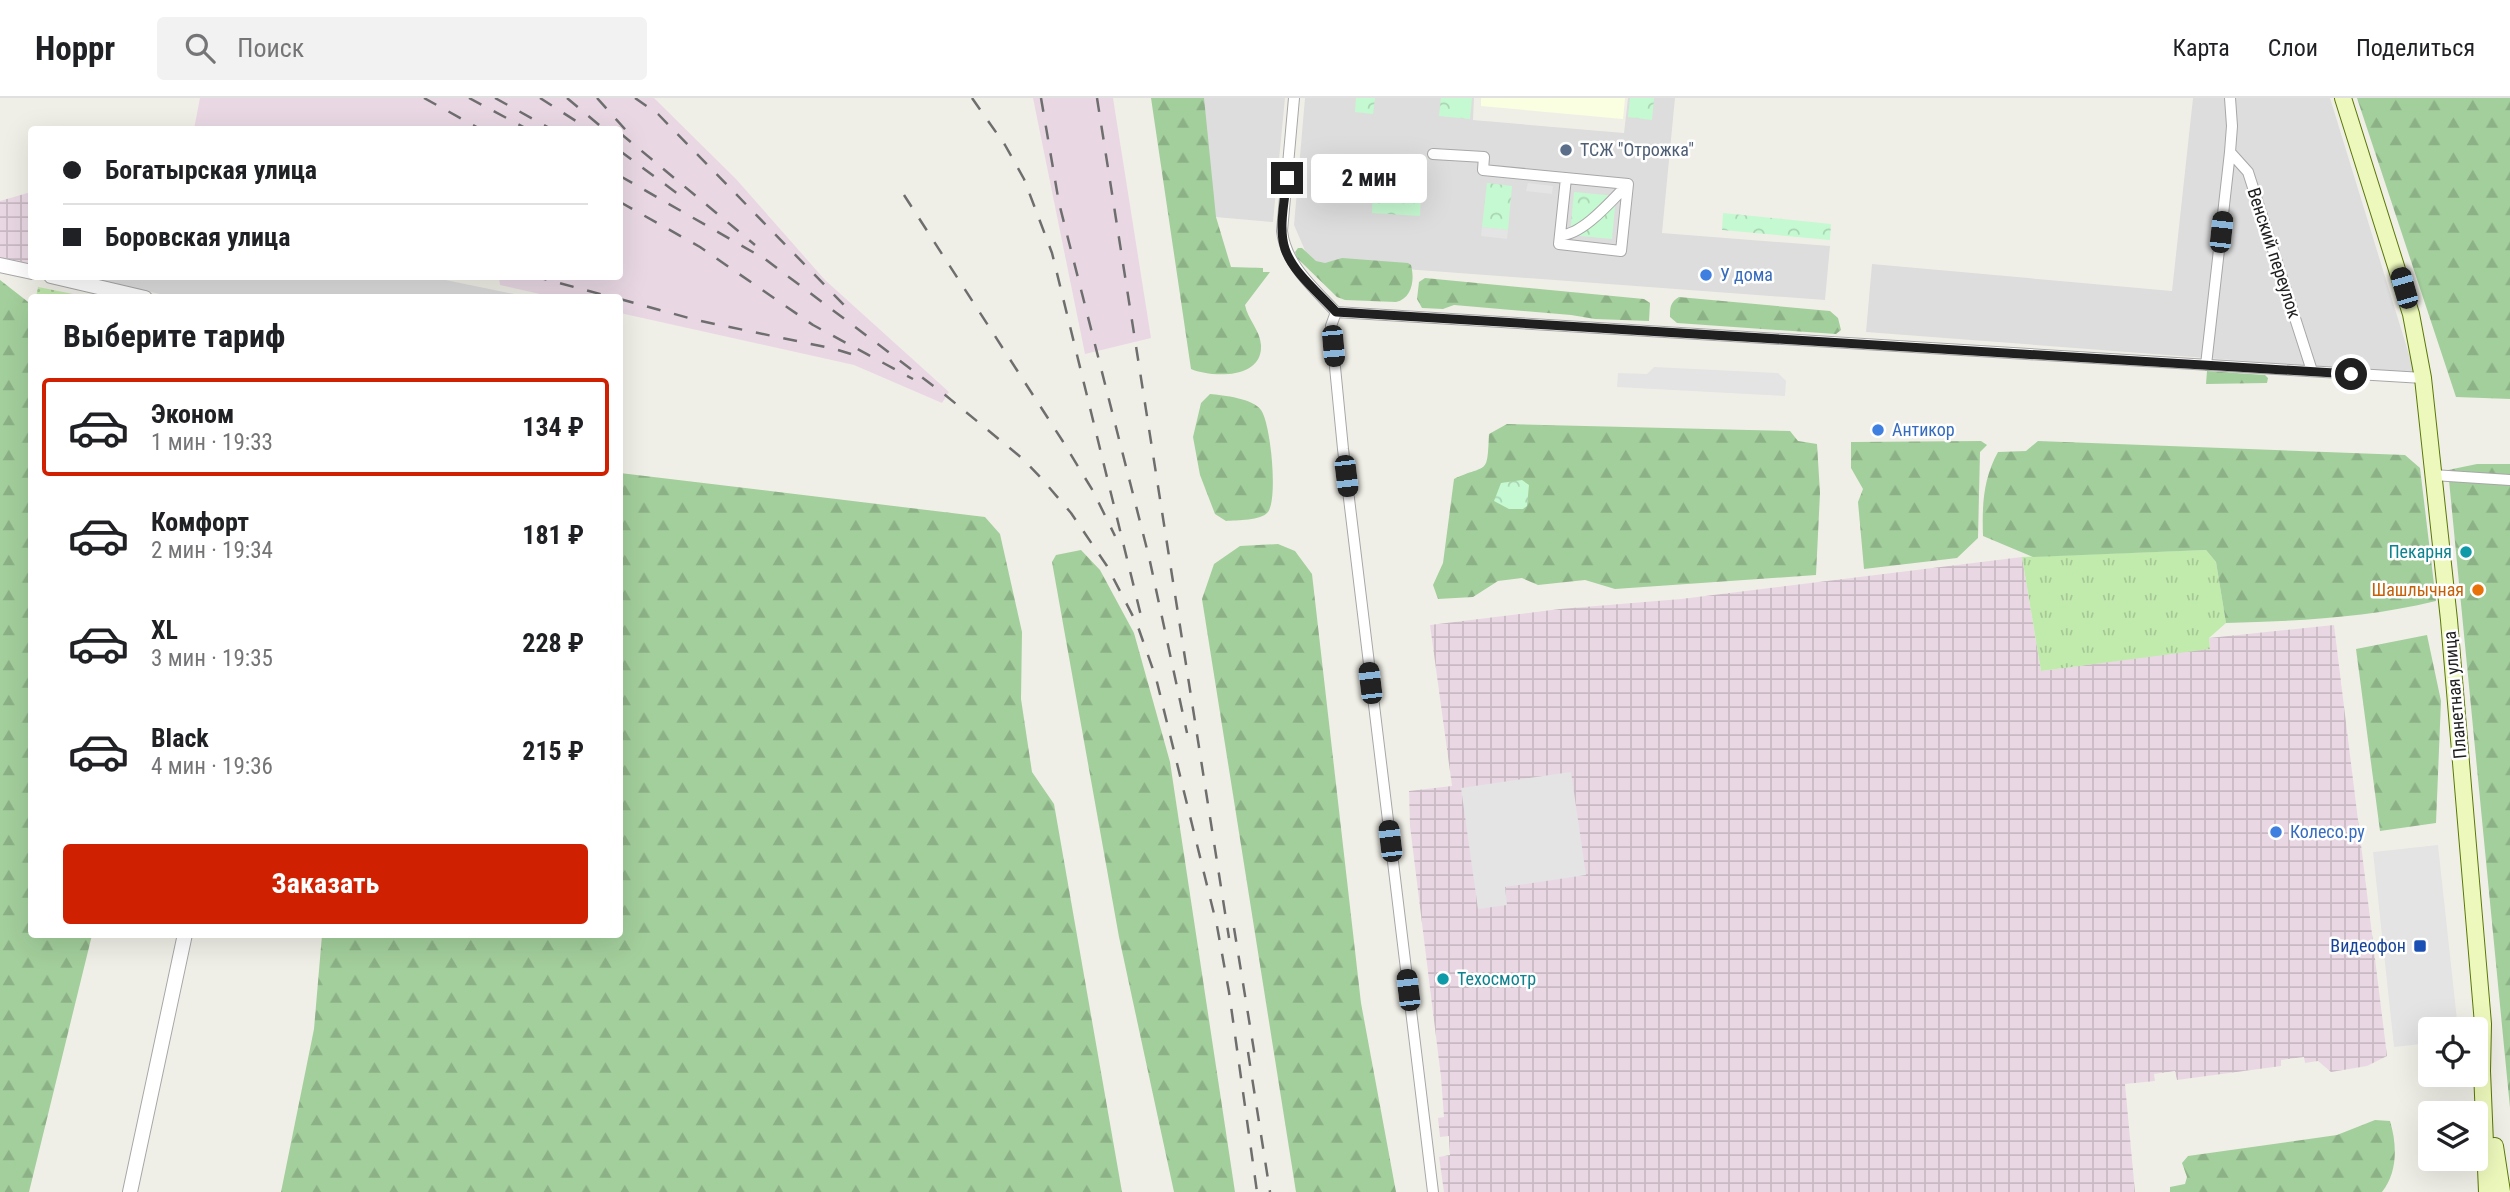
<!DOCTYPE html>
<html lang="ru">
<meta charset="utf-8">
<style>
:root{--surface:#fff;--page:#f2f2f2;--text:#202124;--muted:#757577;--line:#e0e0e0;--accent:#cf2101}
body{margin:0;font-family:"Roboto Condensed",sans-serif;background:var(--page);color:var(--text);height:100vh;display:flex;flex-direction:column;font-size:26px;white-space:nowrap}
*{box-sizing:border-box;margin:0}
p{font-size:23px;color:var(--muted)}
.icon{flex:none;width:38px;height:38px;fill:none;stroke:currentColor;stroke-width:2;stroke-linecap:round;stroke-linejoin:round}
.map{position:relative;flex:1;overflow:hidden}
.side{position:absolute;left:28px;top:196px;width:595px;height:644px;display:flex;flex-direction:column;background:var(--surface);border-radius:7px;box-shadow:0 7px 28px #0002}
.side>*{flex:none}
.guide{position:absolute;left:28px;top:28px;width:595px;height:154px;border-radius:7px;box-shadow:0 7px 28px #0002;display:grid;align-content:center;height:154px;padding:0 35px;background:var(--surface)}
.tools{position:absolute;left:2418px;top:919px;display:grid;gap:14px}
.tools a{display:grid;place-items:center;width:70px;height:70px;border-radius:7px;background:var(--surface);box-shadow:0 7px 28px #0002;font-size:35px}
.end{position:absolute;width:32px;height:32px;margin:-16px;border:9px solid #202020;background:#fff;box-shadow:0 0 0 4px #fff}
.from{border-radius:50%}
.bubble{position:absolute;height:49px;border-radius:7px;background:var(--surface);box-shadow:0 7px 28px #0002;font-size:23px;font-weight:700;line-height:49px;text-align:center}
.car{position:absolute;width:21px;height:42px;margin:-21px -10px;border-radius:9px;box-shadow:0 0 5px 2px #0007;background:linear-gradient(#222 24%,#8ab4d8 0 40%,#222 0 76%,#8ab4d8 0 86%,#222 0)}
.guide b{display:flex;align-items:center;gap:24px;height:66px;font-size:26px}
.guide b+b{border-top:2px solid var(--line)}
.guide i{width:18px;height:18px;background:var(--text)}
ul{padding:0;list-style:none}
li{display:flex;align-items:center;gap:21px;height:98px;margin:0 14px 10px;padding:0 21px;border:4px solid transparent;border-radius:7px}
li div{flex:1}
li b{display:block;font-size:26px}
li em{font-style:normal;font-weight:700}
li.selected{border-color:var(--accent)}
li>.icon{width:63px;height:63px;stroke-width:1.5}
h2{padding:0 35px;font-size:32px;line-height:84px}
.cta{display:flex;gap:14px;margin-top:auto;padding:14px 35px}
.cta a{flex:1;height:80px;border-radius:7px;background:var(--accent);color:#fff;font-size:28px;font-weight:700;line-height:80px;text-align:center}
header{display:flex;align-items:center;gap:42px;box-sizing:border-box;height:98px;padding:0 35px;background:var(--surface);border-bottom:2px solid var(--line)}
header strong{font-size:33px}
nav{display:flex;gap:38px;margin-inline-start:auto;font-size:24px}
.search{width:490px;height:63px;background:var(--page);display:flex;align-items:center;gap:18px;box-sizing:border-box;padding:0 24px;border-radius:7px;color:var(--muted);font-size:26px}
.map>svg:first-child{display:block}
</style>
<header>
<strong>Hoppr</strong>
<div class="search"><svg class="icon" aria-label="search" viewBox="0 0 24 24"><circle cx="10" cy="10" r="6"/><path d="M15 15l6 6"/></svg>Поиск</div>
<nav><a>Карта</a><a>Слои</a><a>Поделиться</a></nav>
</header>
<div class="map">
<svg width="2510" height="1094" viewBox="0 0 2510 1094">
<defs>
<pattern id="industrial-grid" width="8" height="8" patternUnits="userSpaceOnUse" patternTransform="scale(1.75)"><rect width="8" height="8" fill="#e9d8e4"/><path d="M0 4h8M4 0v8" fill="none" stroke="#c8b9c3"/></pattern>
<pattern id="grass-tufts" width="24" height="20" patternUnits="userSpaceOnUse" patternTransform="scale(1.75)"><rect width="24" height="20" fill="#c1eaad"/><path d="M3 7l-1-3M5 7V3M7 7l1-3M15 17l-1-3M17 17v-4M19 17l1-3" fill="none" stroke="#a6c895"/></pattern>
<pattern id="forest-firs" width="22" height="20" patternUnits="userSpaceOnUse" patternTransform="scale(1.75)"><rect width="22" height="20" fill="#a3cf9c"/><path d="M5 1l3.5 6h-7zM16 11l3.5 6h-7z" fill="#8cb186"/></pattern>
<pattern id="park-crowns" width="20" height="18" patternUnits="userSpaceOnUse" patternTransform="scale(1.75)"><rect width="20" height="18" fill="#c5f9d1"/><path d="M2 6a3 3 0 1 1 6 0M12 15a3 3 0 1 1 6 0" fill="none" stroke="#a9d5b3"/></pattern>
<pattern id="garden-dots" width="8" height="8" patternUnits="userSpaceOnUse" patternTransform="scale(1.75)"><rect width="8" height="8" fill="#c1eaad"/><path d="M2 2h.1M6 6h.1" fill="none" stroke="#a6c895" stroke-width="1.8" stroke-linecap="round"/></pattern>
</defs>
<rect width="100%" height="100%" fill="#f0efe7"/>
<path fill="#dedddd" d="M1203,0H1285L1273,124L1215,119Z
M1305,0H1474L1473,22L1624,35L1628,0H1675L1662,135L1830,148L1825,202L1310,164L1294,127Z
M2193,0H2330L2415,276L1866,234L1872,166L2172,193Z
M426,178L529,199L178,200L83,179Z"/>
<path fill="url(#industrial-grid)" d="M31,94V166L0,159V103Z
M2022,459L2041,573L2210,550L2209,540L2334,527L2387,958L2367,968L2331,974L2318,963L2305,965L2304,959L2281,962V968L2177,982L2175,973L2154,976L2155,983L2125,986L2135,1094H1444L1439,1059L1450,1057L1449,1042V1038L1440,1039L1438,1020L1444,1019L1441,979L1410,728L1409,693L1452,688L1430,527L1560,511L1681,501Z"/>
<path fill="#faffe1" d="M1481,0H1625L1623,21L1481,8Z"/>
<path fill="#e9d8e4" d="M200,0H654L736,81L825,182L949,294L942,305L854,267L620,215V200L553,199L500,187L499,179L620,178V32L194,31Z
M1033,0H1113L1151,240L1085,256Z"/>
<path fill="url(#grass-tufts)" d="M1388,57L1427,60L1425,82L1420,86L1390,83L1386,75Z
M1352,58L1378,60L1377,84L1364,83Z
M2206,452L2216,464L2226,525L2209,540L2210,551L2041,573L2022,459Z"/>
<path fill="url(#forest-firs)" d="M1151,0H1204L1216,119L1231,169L1263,170V174H1270L1245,207C1248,222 1260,232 1261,247C1263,281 1212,280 1191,271Z
M2357,0H2510V301L2456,299Z
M1298,150H1302L1316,163L1325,165L1342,160L1408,165L1411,167C1415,182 1412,200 1396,204L1345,202L1337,199L1297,160L1295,154Z
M1425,180L1644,201L1650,205L1649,223L1595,221L1571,217L1454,207L1443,211L1422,210L1417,201L1419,184Z
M0,182L32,207V836L92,837L29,1094H0Z
M1679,199L1830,213L1838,220L1841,232L1836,236L1677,225L1670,219C1670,210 1670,204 1679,199Z
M2207,273L2265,277L2268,280L2267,285L2206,286Z
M1210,296C1223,297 1254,301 1261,312C1271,326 1278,401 1268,414C1261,423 1237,422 1226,423L1215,416L1200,377L1193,339L1201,305Z
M1507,326L1790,333L1798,343L1817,346L1820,395L1816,477L1615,491L1585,482L1538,487L1522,480L1498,483L1473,499L1438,501L1433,487L1443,465L1454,381C1488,365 1487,379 1489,336Z
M1981,343L1987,347L1980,354L1978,440L1957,460L1864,471L1858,404L1863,391L1851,370V344Z
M2038,343L2405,357L2420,370L2436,503C2367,520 2297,523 2226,525L2216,464L2206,452L2033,459L1983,438C1982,408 1983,381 1998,354L2026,353Z
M2477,366H2510V1010L2448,372Z
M620,375L985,419L1000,436L1022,534L1021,601L1032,674L1054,706L1122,1094H281L314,931L322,837L620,836Z
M1278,446L1295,453L1312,476L1361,905L1396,1094H1296L1202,501L1214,466L1240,448Z
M1081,452L1100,472L1134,535L1170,664L1235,1094H1174L1119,839L1052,464L1056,457Z
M2427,537L2441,603L2436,725L2380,733L2356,551Z
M2375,1022L2390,1023C2397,1046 2398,1074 2382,1094H2170V1089L2185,1086L2187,1079L2182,1065L2188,1058L2337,1037Z"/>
<path fill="url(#park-crowns)" d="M1356,0H1375L1373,16L1355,14Z
M1441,0H1472L1470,21L1439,18Z
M1630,0H1654L1652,22L1628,19Z
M1487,85L1512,88L1508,132L1482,129Z
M1373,92L1421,95L1420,118L1372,115Z
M1574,94L1616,98L1612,141L1570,137Z
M1723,115L1831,126L1830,142L1722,132Z
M1522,382L1529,387L1527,408L1523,411H1509L1494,403L1501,385Z"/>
<path fill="url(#garden-dots)" d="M38,189L88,199H36Z"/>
<path fill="#e4e4e4" d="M1528,85L1553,88L1552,96L1526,93Z
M1482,129L1508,132L1507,141L1481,138Z
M1654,269L1778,275L1786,283L1785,298L1617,289L1618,275L1647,276Z
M1571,674L1586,777L1505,789L1507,807L1478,811L1461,690Z
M2438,747L2458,931H2431V945L2394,949L2373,754Z"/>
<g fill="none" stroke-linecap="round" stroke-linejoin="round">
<defs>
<path id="minor" d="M1294,0L1282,133C1286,167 1314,190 1336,214
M2230,0L2232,28L2230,54L2248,74L2312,273
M1433,56L1484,59L1483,72L1628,86L1621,153L1559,146L1566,80
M1560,137C1582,138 1613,101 1628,86
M1336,214L2423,280
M1336,214L1331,228L1343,351L1433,1094
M2206,267L2230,54
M2433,377L2510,382"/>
<path id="tertiary" d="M0,167L32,174
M51,178L145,200
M130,1094L185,836"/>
<path id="secondary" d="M2343,0L2411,216L2423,280L2449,522L2483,926L2482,973L2487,1094
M2495,1048L2502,1094"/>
</defs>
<use href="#minor" stroke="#a7a7a7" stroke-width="12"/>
<use href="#tertiary" stroke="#a7a7a7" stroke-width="16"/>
<use href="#secondary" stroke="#5a7805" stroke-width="18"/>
<use href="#minor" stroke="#fff" stroke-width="10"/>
<use href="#tertiary" stroke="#fff" stroke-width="14"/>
<use href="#secondary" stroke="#edf9bc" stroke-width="16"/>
<path stroke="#6e6e6e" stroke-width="2.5" stroke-dasharray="14 14" stroke-linecap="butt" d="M424,0L482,32
M469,0L529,32
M495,0L553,32
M540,0L590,32
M567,0L605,32
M597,0L632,39
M635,0L658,16L845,208
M972,0L1005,47L1024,81L1052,155L1143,526
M1041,0L1059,105L1149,459L1187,635
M1097,0L1229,840
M620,35L755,147
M620,53L678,96
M620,78L765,161L944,296L1023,361L1041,380L1071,415L1107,468L1137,526L1156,580L1217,828L1229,894L1257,1094
M904,97L1062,342L1093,393L1115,438
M620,104L700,149L813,227L913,281
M533,178L615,200
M620,201L696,222L835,251L851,256
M1234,830L1256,965
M1248,954L1270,1094"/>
</g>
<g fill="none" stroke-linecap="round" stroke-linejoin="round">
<path stroke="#202020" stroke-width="9" d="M1287,80C1285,101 1278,130 1285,151C1293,175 1320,196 1336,214L2351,276"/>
</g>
<circle fill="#5c6f8a" stroke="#fff" stroke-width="2.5" cx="1566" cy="52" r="7"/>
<g fill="#3f7fe0" stroke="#fff" stroke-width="2.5">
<circle cx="1706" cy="177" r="7"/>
<circle cx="1878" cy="332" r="7"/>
<circle cx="2276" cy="734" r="7"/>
</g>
<g fill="#0f9aa8" stroke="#fff" stroke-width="2.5">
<circle cx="2466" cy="454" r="7"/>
<circle cx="1443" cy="881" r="7"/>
</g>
<circle fill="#e8710a" stroke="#fff" stroke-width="2.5" cx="2478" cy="492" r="7"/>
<rect fill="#1a4fb4" stroke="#fff" stroke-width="2.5" x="2413" y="841" width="14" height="14" rx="3.5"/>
<g text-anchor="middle" stroke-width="5" stroke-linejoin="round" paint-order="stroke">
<g font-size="18" fill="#4e5e75" stroke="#fff" text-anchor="start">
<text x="1580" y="58">ТСЖ "Отрожка"</text>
</g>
<g font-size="18" fill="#202020" stroke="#fff">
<text transform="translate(2274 155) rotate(72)" y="6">Венский переулок</text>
<text transform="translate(2455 597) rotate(-95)" y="6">Планетная улица</text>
</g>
<g font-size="18" fill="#366cbe" stroke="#fff" text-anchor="start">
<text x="1720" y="183">У дома</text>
<text x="1892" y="338">Антикор</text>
<text x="2290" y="740">Колесо.ру</text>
</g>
<g font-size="18" fill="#0d838f" stroke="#fff" text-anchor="end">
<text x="2452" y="460">Пекарня</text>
<text x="1457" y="887" text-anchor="start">Техосмотр</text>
</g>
<g font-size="18" fill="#c56008" stroke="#fff" text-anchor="end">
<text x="2464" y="498">Шашлычная</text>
</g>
<g font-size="18" fill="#164399" stroke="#fff" text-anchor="end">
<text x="2406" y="854">Видеофон</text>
</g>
</g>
</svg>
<div class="tools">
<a><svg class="icon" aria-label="locate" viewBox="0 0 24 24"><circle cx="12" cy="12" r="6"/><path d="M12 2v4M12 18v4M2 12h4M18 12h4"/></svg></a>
<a><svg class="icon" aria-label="layers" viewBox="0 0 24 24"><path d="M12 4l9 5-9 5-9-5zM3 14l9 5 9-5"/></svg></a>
</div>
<i class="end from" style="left:2351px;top:276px"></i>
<i class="end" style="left:1287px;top:80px"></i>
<div class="bubble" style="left:1311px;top:56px;width:116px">2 мин</div>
<i class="car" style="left:2221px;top:134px;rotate:6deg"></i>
<i class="car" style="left:2404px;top:190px;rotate:344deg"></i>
<i class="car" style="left:1333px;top:248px;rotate:175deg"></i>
<i class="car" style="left:1346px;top:378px;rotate:173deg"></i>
<i class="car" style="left:1370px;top:585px;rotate:353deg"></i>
<i class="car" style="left:1390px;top:743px;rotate:353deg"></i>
<i class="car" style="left:1408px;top:892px;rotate:353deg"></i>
<div class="guide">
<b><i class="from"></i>Богатырская улица</b>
<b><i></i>Боровская улица</b>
</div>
<section class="side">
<h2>Выберите тариф</h2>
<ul>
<li class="selected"><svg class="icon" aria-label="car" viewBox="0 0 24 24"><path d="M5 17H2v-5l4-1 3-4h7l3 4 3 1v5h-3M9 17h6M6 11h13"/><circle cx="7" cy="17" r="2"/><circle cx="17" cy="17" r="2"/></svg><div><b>Эконом</b><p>1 мин · 19:33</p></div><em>134 ₽</em></li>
<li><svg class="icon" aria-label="car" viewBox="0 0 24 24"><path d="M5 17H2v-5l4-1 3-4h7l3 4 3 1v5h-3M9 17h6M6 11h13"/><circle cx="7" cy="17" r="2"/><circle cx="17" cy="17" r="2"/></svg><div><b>Комфорт</b><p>2 мин · 19:34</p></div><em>181 ₽</em></li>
<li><svg class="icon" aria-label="car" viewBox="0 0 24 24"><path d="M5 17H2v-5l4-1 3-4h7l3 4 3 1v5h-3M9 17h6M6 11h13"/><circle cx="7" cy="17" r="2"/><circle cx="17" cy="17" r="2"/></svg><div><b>XL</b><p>3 мин · 19:35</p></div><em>228 ₽</em></li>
<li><svg class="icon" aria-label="car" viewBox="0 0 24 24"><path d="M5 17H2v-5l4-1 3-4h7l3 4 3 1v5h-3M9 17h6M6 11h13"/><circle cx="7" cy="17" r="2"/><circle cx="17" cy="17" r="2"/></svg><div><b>Black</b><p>4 мин · 19:36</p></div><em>215 ₽</em></li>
</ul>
<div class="cta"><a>Заказать</a></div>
</section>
</div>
